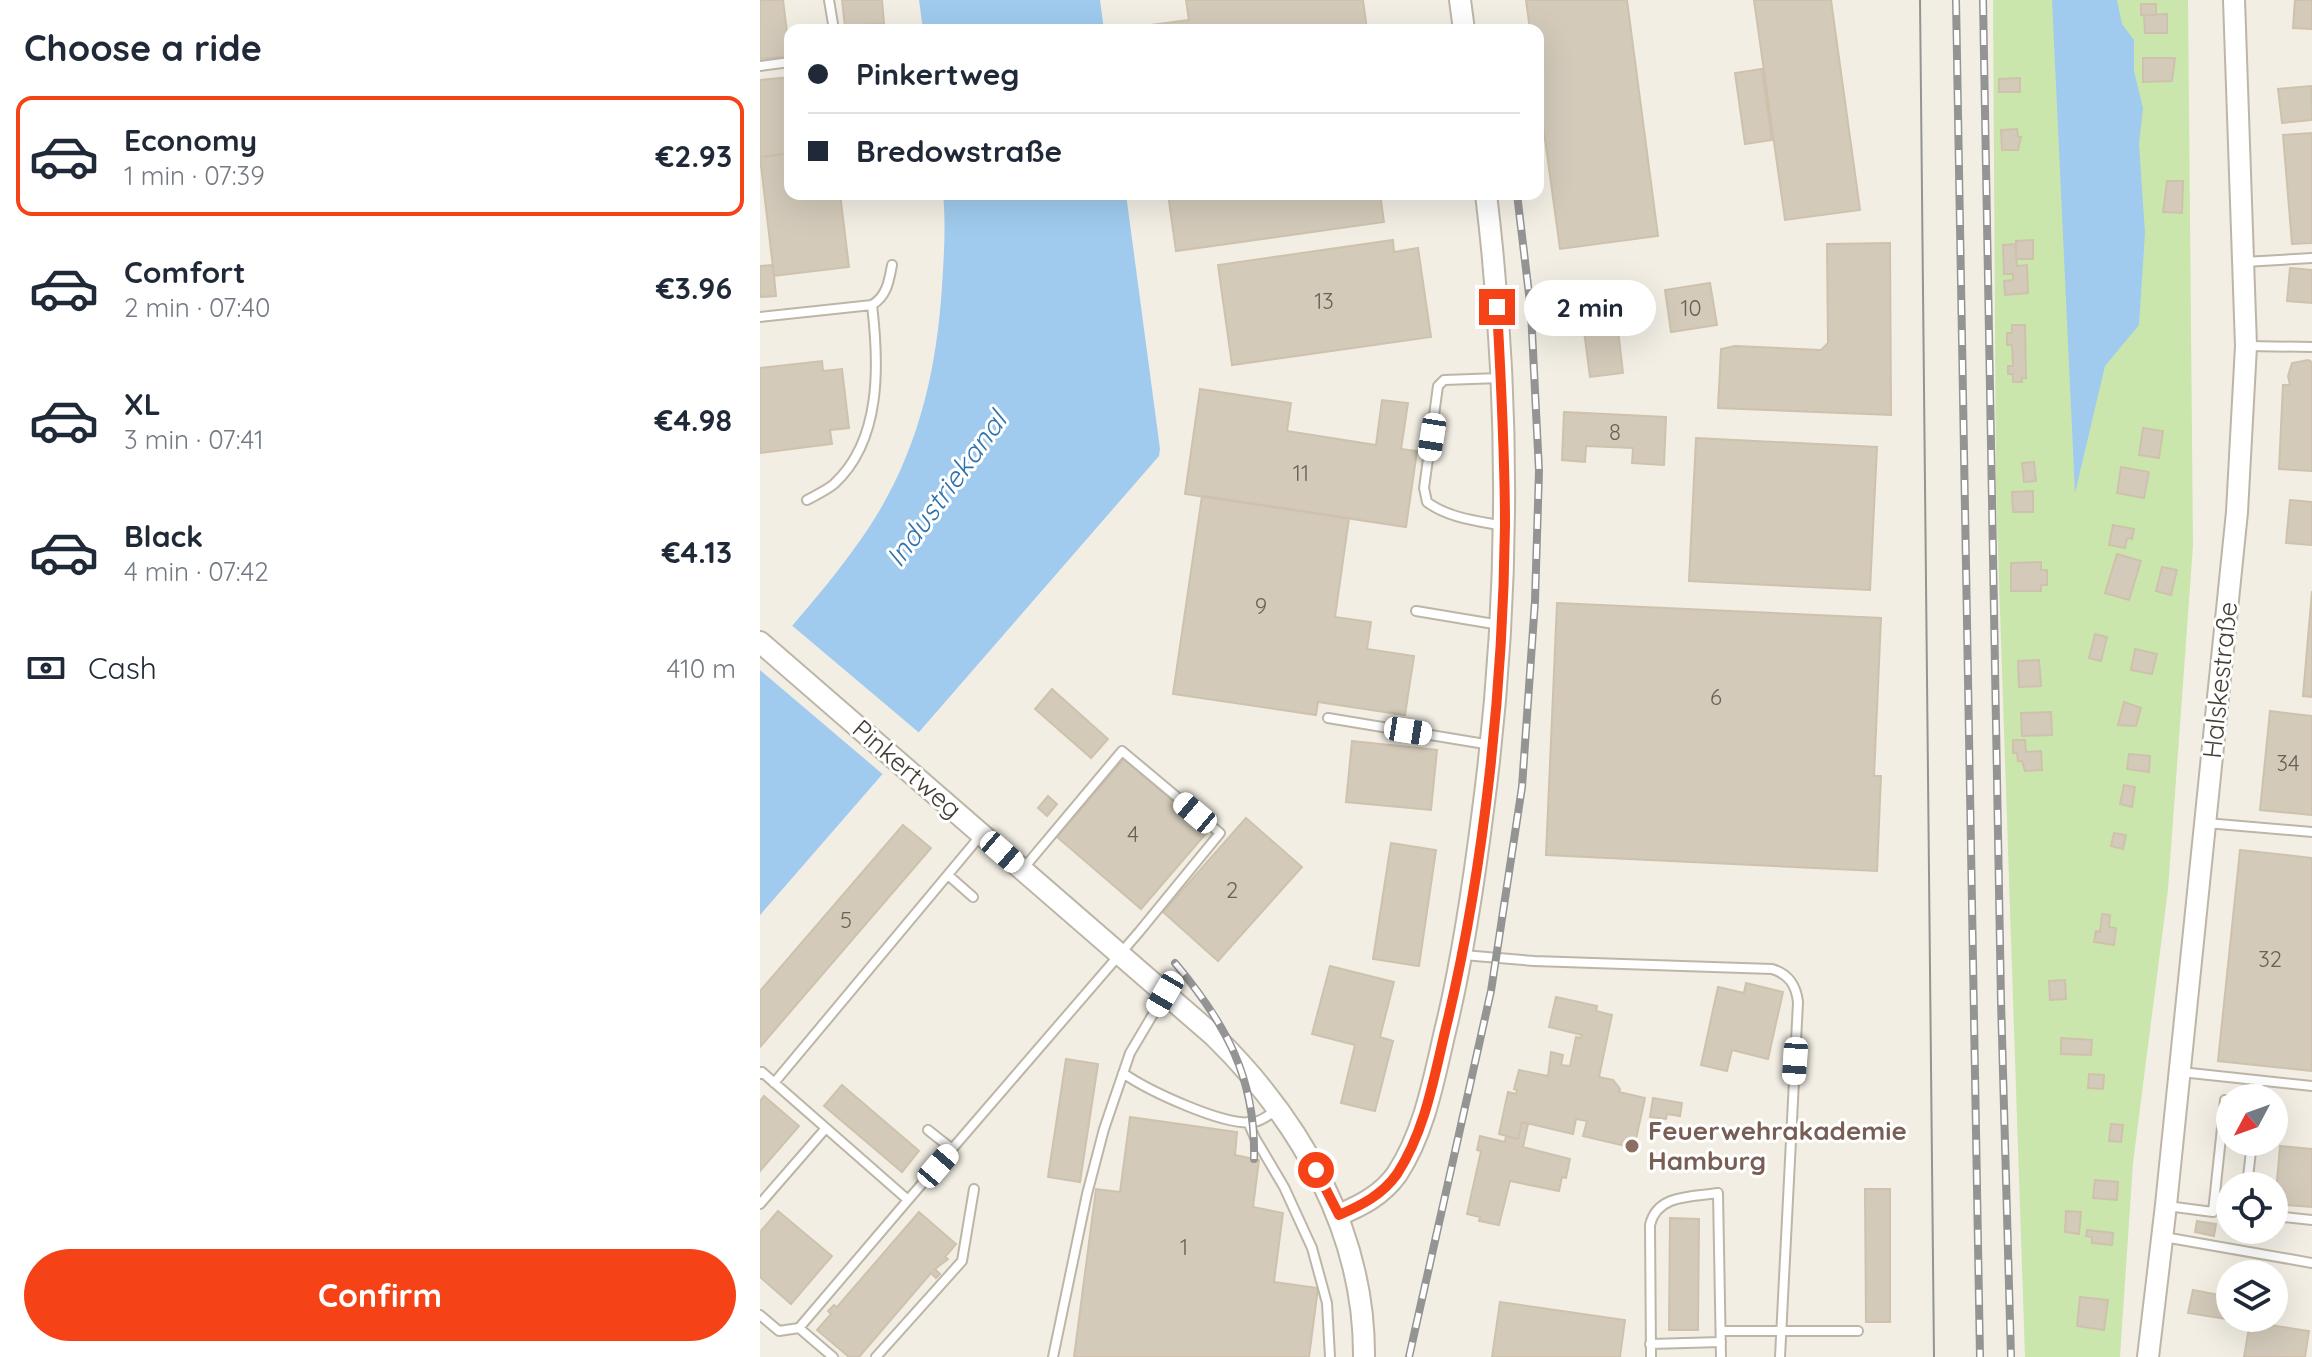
<!DOCTYPE html>
<meta charset="utf-8">
<style>
:root{--surface:#fff;--page:#f2f2f3;--text:#1f2937;--muted:#747a83;--line:#e0e1e3;--accent:#f64217}
body{margin:0;font-family:Quicksand,sans-serif;background:var(--page);color:var(--text);height:100vh;display:flex;flex-direction:column;font-size:30px;white-space:nowrap}
*{box-sizing:border-box;margin:0}
p{font-size:26px;color:var(--muted)}
.icon{flex:none;width:44px;height:44px;fill:none;stroke:currentColor;stroke-width:2;stroke-linecap:round;stroke-linejoin:round}
.map{position:relative;flex:1;overflow:hidden}
.side{display:flex;flex-direction:column;background:var(--surface);width:760px}
.side>*{flex:none}
.top-card{position:absolute;left:24px;top:24px;width:760px;height:176px;border-radius:16px;box-shadow:0 8px 32px #0002;display:grid;align-content:center;height:176px;padding:0 24px;background:var(--surface)}
.needle{width:52px;rotate:229deg}
.fabs{position:absolute;left:1456px;top:1084px;display:grid;gap:16px}
.fabs a{display:grid;place-items:center;width:72px;height:72px;border-radius:50%;background:var(--surface);box-shadow:0 8px 32px #0002;font-size:40px}
.end{position:absolute;width:36px;height:36px;margin:-18px;border:10px solid #f64217;background:#fff;box-shadow:0 0 0 4px #fff}
.from{border-radius:50%}
.bubble{position:absolute;height:56px;border-radius:28px;background:var(--surface);box-shadow:0 8px 32px #0002;font-size:26px;font-weight:700;line-height:56px;text-align:center}
.car{position:absolute;width:24px;height:48px;margin:-24px -12px;border-radius:10px;box-shadow:0 0 6px 2px #0007;background:linear-gradient(#fff 24%,#345 0 40%,#fff 0 76%,#345 0 86%,#fff 0)}
.top-card b{display:flex;align-items:center;gap:28px;height:76px;font-size:30px}
.top-card b+b{border-top:2px solid var(--line)}
.top-card i{width:20px;height:20px;background:var(--text)}
ul{padding:0;list-style:none}
li{display:flex;align-items:center;gap:24px;height:120px;margin:0 16px 12px;padding:0 8px;border:4px solid transparent;border-radius:16px}
li div{flex:1}
li b{display:block;font-size:30px}
li em{font-style:normal;font-weight:700}
li.on{border-color:var(--accent)}
li>.icon{width:72px;height:72px;stroke-width:1.5}
h2{padding:0 24px;font-size:36px;line-height:96px}
.pay{display:flex;align-items:center;gap:20px;height:88px;padding:0 24px;font-size:30px}
.pay p{margin-inline-start:auto}
.action{display:flex;gap:16px;margin-top:auto;padding:16px 24px}
.action a{flex:1;height:92px;border-radius:48px;background:var(--accent);color:#fff;font-size:32px;font-weight:700;line-height:92px;text-align:center}
main{display:flex;flex:1;min-height:0}
.map>svg:first-child{display:block}
</style>
<main>
<section class="side">
<h2>Choose a ride</h2>
<ul>
<li class="on"><svg class="icon" aria-label="car" viewBox="0 0 24 24"><path d="M5 17H2v-5l4-1 3-4h7l3 4 3 1v5h-3M9 17h6M6 11h13"/><circle cx="7" cy="17" r="2"/><circle cx="17" cy="17" r="2"/></svg><div><b>Economy</b><p>1 min · 07:39</p></div><em>€2.93</em></li>
<li><svg class="icon" aria-label="car" viewBox="0 0 24 24"><path d="M5 17H2v-5l4-1 3-4h7l3 4 3 1v5h-3M9 17h6M6 11h13"/><circle cx="7" cy="17" r="2"/><circle cx="17" cy="17" r="2"/></svg><div><b>Comfort</b><p>2 min · 07:40</p></div><em>€3.96</em></li>
<li><svg class="icon" aria-label="car" viewBox="0 0 24 24"><path d="M5 17H2v-5l4-1 3-4h7l3 4 3 1v5h-3M9 17h6M6 11h13"/><circle cx="7" cy="17" r="2"/><circle cx="17" cy="17" r="2"/></svg><div><b>XL</b><p>3 min · 07:41</p></div><em>€4.98</em></li>
<li><svg class="icon" aria-label="car" viewBox="0 0 24 24"><path d="M5 17H2v-5l4-1 3-4h7l3 4 3 1v5h-3M9 17h6M6 11h13"/><circle cx="7" cy="17" r="2"/><circle cx="17" cy="17" r="2"/></svg><div><b>Black</b><p>4 min · 07:42</p></div><em>€4.13</em></li>
</ul>
<div class="pay"><svg class="icon" aria-label="cash" viewBox="0 0 24 24"><path d="M3 7h18v10H3z"/><circle cx="12" cy="12" r="2"/></svg>Cash<p>410 m</p></div>
<div class="action"><a>Confirm</a></div>
</section>
<div class="map">
<svg width="1552" height="1357" viewBox="0 0 1552 1357">
<rect width="100%" height="100%" fill="#f2eee4"/>
<path fill="#cae6ad" d="M1233,0H1428L1433,546L1408,890L1373,1163L1360,1357H1265L1236,492Z"/>
<path fill="#a0cbee" d="M159,0H340L344,30H163Z
M1292,0H1357L1362,24L1374,40V71L1383,108L1379,144L1385,233L1379,325L1345,366L1315,493Z
M183,194H366L400,449L399,456L0,915V663C42,614 88,564 121,508C161,439 177,365 182,286C184,255 186,225 183,194Z"/>
<path fill="#f2eee4" d="M29,623L163,736L126,777L0,670V656Z"/>
<path fill="#d3caba" stroke="#cec2ad" stroke-width="2" d="M0,0H23L30,56L0,59Z
M82,0H122L124,23L85,27Z
M426,0H603L607,30H384V26L429,20Z
M766,0H867L898,236L800,249L778,88V30H770Z
M994,0H1071L1100,210L1025,220Z
M1535,0H1552V29L1533,28Z
M1381,4H1396V15H1381Z
M1407,14V33H1385L1384,15Z
M1383,58H1415L1412,81L1383,82Z
M1002,69L1012,140L985,144L975,73Z
M30,77V153L0,157V80Z
M1260,78V92H1239V79Z
M1551,86L1552,120L1522,123L1518,89Z
M1257,129L1258,137H1261L1258,150H1242L1241,130Z
M1552,133V243L1532,244L1523,135Z
M30,153V194H80L89,267L14,276L0,157Z
M1407,181H1423L1422,213L1403,212Z
M408,194H620L624,222L416,251Z
M633,240L634,252L658,248L671,337L472,365L458,265Z
M1273,240V259H1256V241Z
M1130,243L1131,415L958,408L961,349L975,346L1061,350L1068,343L1067,244Z
M1255,244L1257,266L1267,265L1268,293L1245,295L1244,281L1253,280V274H1244L1243,245Z
M13,265L16,296L0,297V266Z
M1530,268L1552,270V303L1527,301Z
M950,283L957,325L911,332L905,290Z
M854,296L863,373L830,377L820,300Z
M1252,325H1265L1266,378H1262V382H1253V374H1248V366H1253L1252,345H1247V333H1252Z
M1548,360L1552,362V471L1519,469L1523,385H1530L1528,376L1532,363Z
M62,361L63,371L82,369L89,428L70,430L72,444L0,453V368Z
M440,389L531,403L527,431L616,445L622,400L648,403L641,449L657,451L646,527L425,494Z
M804,412L906,417L904,465L872,463L873,448L826,446L825,462L802,460Z
M1383,428L1403,431L1399,458L1379,455Z
M936,438L1117,447L1110,590L929,581Z
M1274,462L1276,481L1264,482L1262,463Z
M1361,467L1389,472L1384,498L1357,493Z
M1273,491V512H1253L1252,492Z
M442,496L589,518L575,617L611,622L607,649L654,656L645,715L558,702L556,715L413,694Z
M1530,500L1552,502V545L1526,543Z
M1353,525L1374,529L1372,539L1367,538L1365,548L1349,545Z
M1357,554L1381,561L1369,600L1345,593Z
M1281,562V570H1287V585H1281V591H1251V563Z
M1402,567L1417,570L1411,595L1396,591Z
M1552,591V697L1543,696Z
M797,603L1121,618L1114,776H1121L1117,871L786,855Z
M1335,634L1347,637L1341,661L1329,658Z
M1375,649L1397,654L1392,674L1371,670Z
M1279,660L1281,686L1259,687L1258,661Z
M292,689L348,739L331,758L275,709Z
M1364,702L1381,708L1376,726L1358,725Z
M1510,711L1552,716V815L1500,810Z
M1291,712L1292,735L1262,736L1261,713Z
M1253,740H1265L1266,752L1281,751L1282,770L1265,771L1262,761H1258L1257,753H1253Z
M592,741L677,750L671,810L586,802Z
M1369,754L1390,756L1389,772L1367,769Z
M364,759L448,831L381,909L297,837Z
M1364,785L1375,787L1372,807L1360,804Z
M288,796L297,804L287,816L278,808Z
M486,818L542,867L458,961L403,912Z
M143,825L171,848L0,1047V991Z
M1354,833L1366,835L1363,849L1351,846Z
M631,843L676,850L659,966L613,959Z
M1480,850L1552,858V1071L1458,1061Z
M1342,914L1350,915L1349,927L1356,928L1354,945L1334,942L1336,931L1340,932Z
M570,966L634,982L620,1037L633,1041L615,1111L581,1103L595,1045L552,1034Z
M1305,980L1306,999L1290,1000L1289,981Z
M986,983L1023,992L1008,1059L972,1050L967,1071L941,1065L958,987L984,993Z
M796,997L837,1006L836,1011L852,1015L839,1077L853,1080L860,1089L859,1092L885,1098L874,1148L823,1136L827,1121L816,1119L813,1134L762,1122L758,1139L739,1134L748,1092L756,1094L757,1090L754,1089L759,1070L788,1076L791,1052L803,1055L801,1065L810,1066L816,1037L821,1038L822,1035L789,1027Z
M1301,1038L1332,1040L1331,1055L1301,1054Z
M306,1059L338,1064L320,1182L288,1177Z
M1329,1074L1344,1075L1343,1089L1328,1088Z
M82,1085L159,1151L142,1172L64,1106Z
M4,1096L39,1126L0,1171V1101Z
M893,1098L922,1103L920,1116L907,1114L906,1119L890,1117Z
M370,1117L477,1132L475,1155L499,1160L493,1207L523,1213L514,1282L558,1288L549,1357H314L336,1189L360,1192Z
M762,1122L768,1124L763,1147L810,1159L806,1178L802,1177L799,1191L750,1181L739,1225L719,1221L720,1217L707,1214L721,1151L717,1150L720,1136L745,1142L746,1136L758,1139Z
M1351,1124L1363,1125L1361,1142L1349,1141Z
M1520,1146L1552,1149V1207L1515,1204Z
M1335,1180L1358,1182L1357,1200L1333,1198Z
M1105,1189H1130V1322H1106Z
M18,1211L72,1256L31,1304L0,1277V1232Z
M1306,1211L1321,1212L1319,1234L1305,1232Z
M159,1212L196,1244L185,1257L188,1259L175,1269L180,1274L176,1278L171,1273L99,1357H89L57,1330L71,1314L68,1311L74,1305L77,1307Z
M910,1218L939,1219L938,1330H909Z
M1437,1221L1456,1224L1454,1236L1435,1232Z
M1327,1230L1353,1233L1352,1245L1332,1243V1237L1326,1236Z
M1433,1290L1470,1297L1467,1319L1428,1313Z
M1320,1297L1348,1300L1344,1330L1317,1326Z
M740,1302L865,1320L860,1357H732Z
M1490,1322L1549,1331L1545,1357H1484Z"/>
<g fill="none" stroke-linecap="round" stroke-linejoin="round">
<defs>
<path id="service" d="M69,0L74,30
M0,66L30,62
M1484,262L1552,258
M0,317L112,305C127,296 129,281 132,265
M1487,346L1552,347
M740,378L684,380L678,386L664,488L667,502C688,518 718,521 744,526
M47,500C56,495 67,490 74,484C122,440 119,364 112,305
M656,611L740,625
M568,718L731,745
M1446,823L1552,832
M188,875L213,897
M703,955L774,961L1012,969C1029,974 1036,985 1038,1002L1020,1357
M1421,1072L1552,1086
M363,1073C387,1090 465,1127 494,1122C502,1121 509,1115 516,1110
M0,1074L2,1072L148,1200L39,1328L19,1331L0,1315
M14,1083L221,835
M1497,1098L1499,1081
M488,1122L495,1138L524,1187L552,1248L567,1303L570,1357
M192,1149L379,932L460,833L362,751L263,869
M1487,1186L1492,1142
M148,1200L192,1149L168,1130
M0,1204L66,1128
M1407,1206L1453,1212L1465,1100
M1514,1216L1552,1220
M1404,1237L1552,1263
M39,1328L73,1357
M961,1331H1098
M890,1344L961,1342
M116,1357L202,1261L214,1189
M293,1357L327,1194L344,1129L370,1053L405,994
M891,1357L890,1225C897,1194 932,1197 958,1193L961,1357"/>
<path id="tertiary" d="M700,0L704,30
M0,642L454,1036C541,1121 605,1233 604,1357
M579,1215C602,1205 622,1195 637,1174C667,1128 675,1071 688,1019C704,950 714,881 723,810C750,606 751,399 726,194
M1388,1357L1406,1205L1477,512L1486,346L1474,0"/>
</defs>
<use href="#service" stroke="#bdb6a7" stroke-width="12"/>
<use href="#tertiary" stroke="#bdb6a7" stroke-width="24"/>
<use href="#service" stroke="#fff" stroke-width="8"/>
<use href="#tertiary" stroke="#fff" stroke-width="20"/>
<path stroke="#949494" stroke-width="2" d="M1160,0L1174,1357"/>
<defs>
<path id="rail" d="M1196,0L1220,1357
M1223,0L1241,1001L1251,1357
M415,963C466,1024 496,1078 494,1159
M649,1357L731,991L762,787L775,601L779,471L771,311L757,194"/>
</defs>
<use href="#rail" stroke="#949494" stroke-width="8"/>
<use href="#rail" stroke="#fff" stroke-width="5" stroke-dasharray="15" stroke-linecap="butt"/>
</g>
<g fill="none" stroke-linecap="round" stroke-linejoin="round">
<path stroke="#f64217" stroke-width="10" d="M556,1170L579,1215C602,1205 622,1195 637,1174C667,1128 675,1071 688,1019C725,862 743,687 745,525C745,453 741,380 737,307"/>
</g>
<circle fill="#8d6e63" stroke="#fff" stroke-width="3" cx="872" cy="1146" r="8"/>
<g text-anchor="middle" stroke-width="6" stroke-linejoin="round" paint-order="stroke">
<g font-size="22" fill="#686156">
<text x="564" y="309">13</text>
<text x="931" y="316">10</text>
<text x="855" y="440">8</text>
<text x="541" y="481">11</text>
<text x="501" y="614">9</text>
<text x="956" y="705">6</text>
<text x="1528" y="771">34</text>
<text x="373" y="842">4</text>
<text x="472" y="898">2</text>
<text x="86" y="928">5</text>
<text x="1510" y="967">32</text>
<text x="424" y="1255">1</text>
</g>
<g font-size="26" fill="#443e34" stroke="#fff">
<text transform="translate(1460 680) rotate(-84)" y="9">Halskestraße</text>
<text transform="translate(147 769) rotate(41)" y="9">Pinkertweg</text>
</g>
<g font-size="26" font-weight="bold" fill="#785e54" stroke="#fff" text-anchor="start">
<text x="888" y="1140">Feuerwehrakademie<tspan x="888" dy="30">Hamburg</tspan></text>
</g>
<g font-size="28" font-style="italic" fill="#3073ad" stroke="#fff">
<text transform="translate(186 489) rotate(-54)" y="10">Industriekanal</text>
</g>
</g>
</svg>
<div class="fabs">
<a><svg class="needle" viewBox="-14 -14 28 28"><path d="M0-13l5 13h-10z" fill="#e53935"/><path d="M0 13l5-13h-10z" fill="#747a83"/></svg></a>
<a><svg class="icon" aria-label="locate" viewBox="0 0 24 24"><circle cx="12" cy="12" r="6"/><path d="M12 2v4M12 18v4M2 12h4M18 12h4"/></svg></a>
<a><svg class="icon" aria-label="layers" viewBox="0 0 24 24"><path d="M12 4l9 5-9 5-9-5zM3 14l9 5 9-5"/></svg></a>
</div>
<i class="end from" style="left:556px;top:1170px"></i>
<i class="end" style="left:737px;top:307px"></i>
<div class="bubble" style="left:764px;top:280px;width:132px">2 min</div>
<i class="car" style="left:672px;top:437px;rotate:189deg"></i>
<i class="car" style="left:648px;top:731px;rotate:99deg"></i>
<i class="car" style="left:435px;top:813px;rotate:310deg"></i>
<i class="car" style="left:242px;top:852px;rotate:131deg"></i>
<i class="car" style="left:405px;top:994px;rotate:210deg"></i>
<i class="car" style="left:1035px;top:1061px;rotate:184deg"></i>
<i class="car" style="left:178px;top:1166px;rotate:41deg"></i>
<div class="top-card">
<b><i class="from"></i>Pinkertweg</b>
<b><i></i>Bredowstraße</b>
</div>
</div>
</main>
